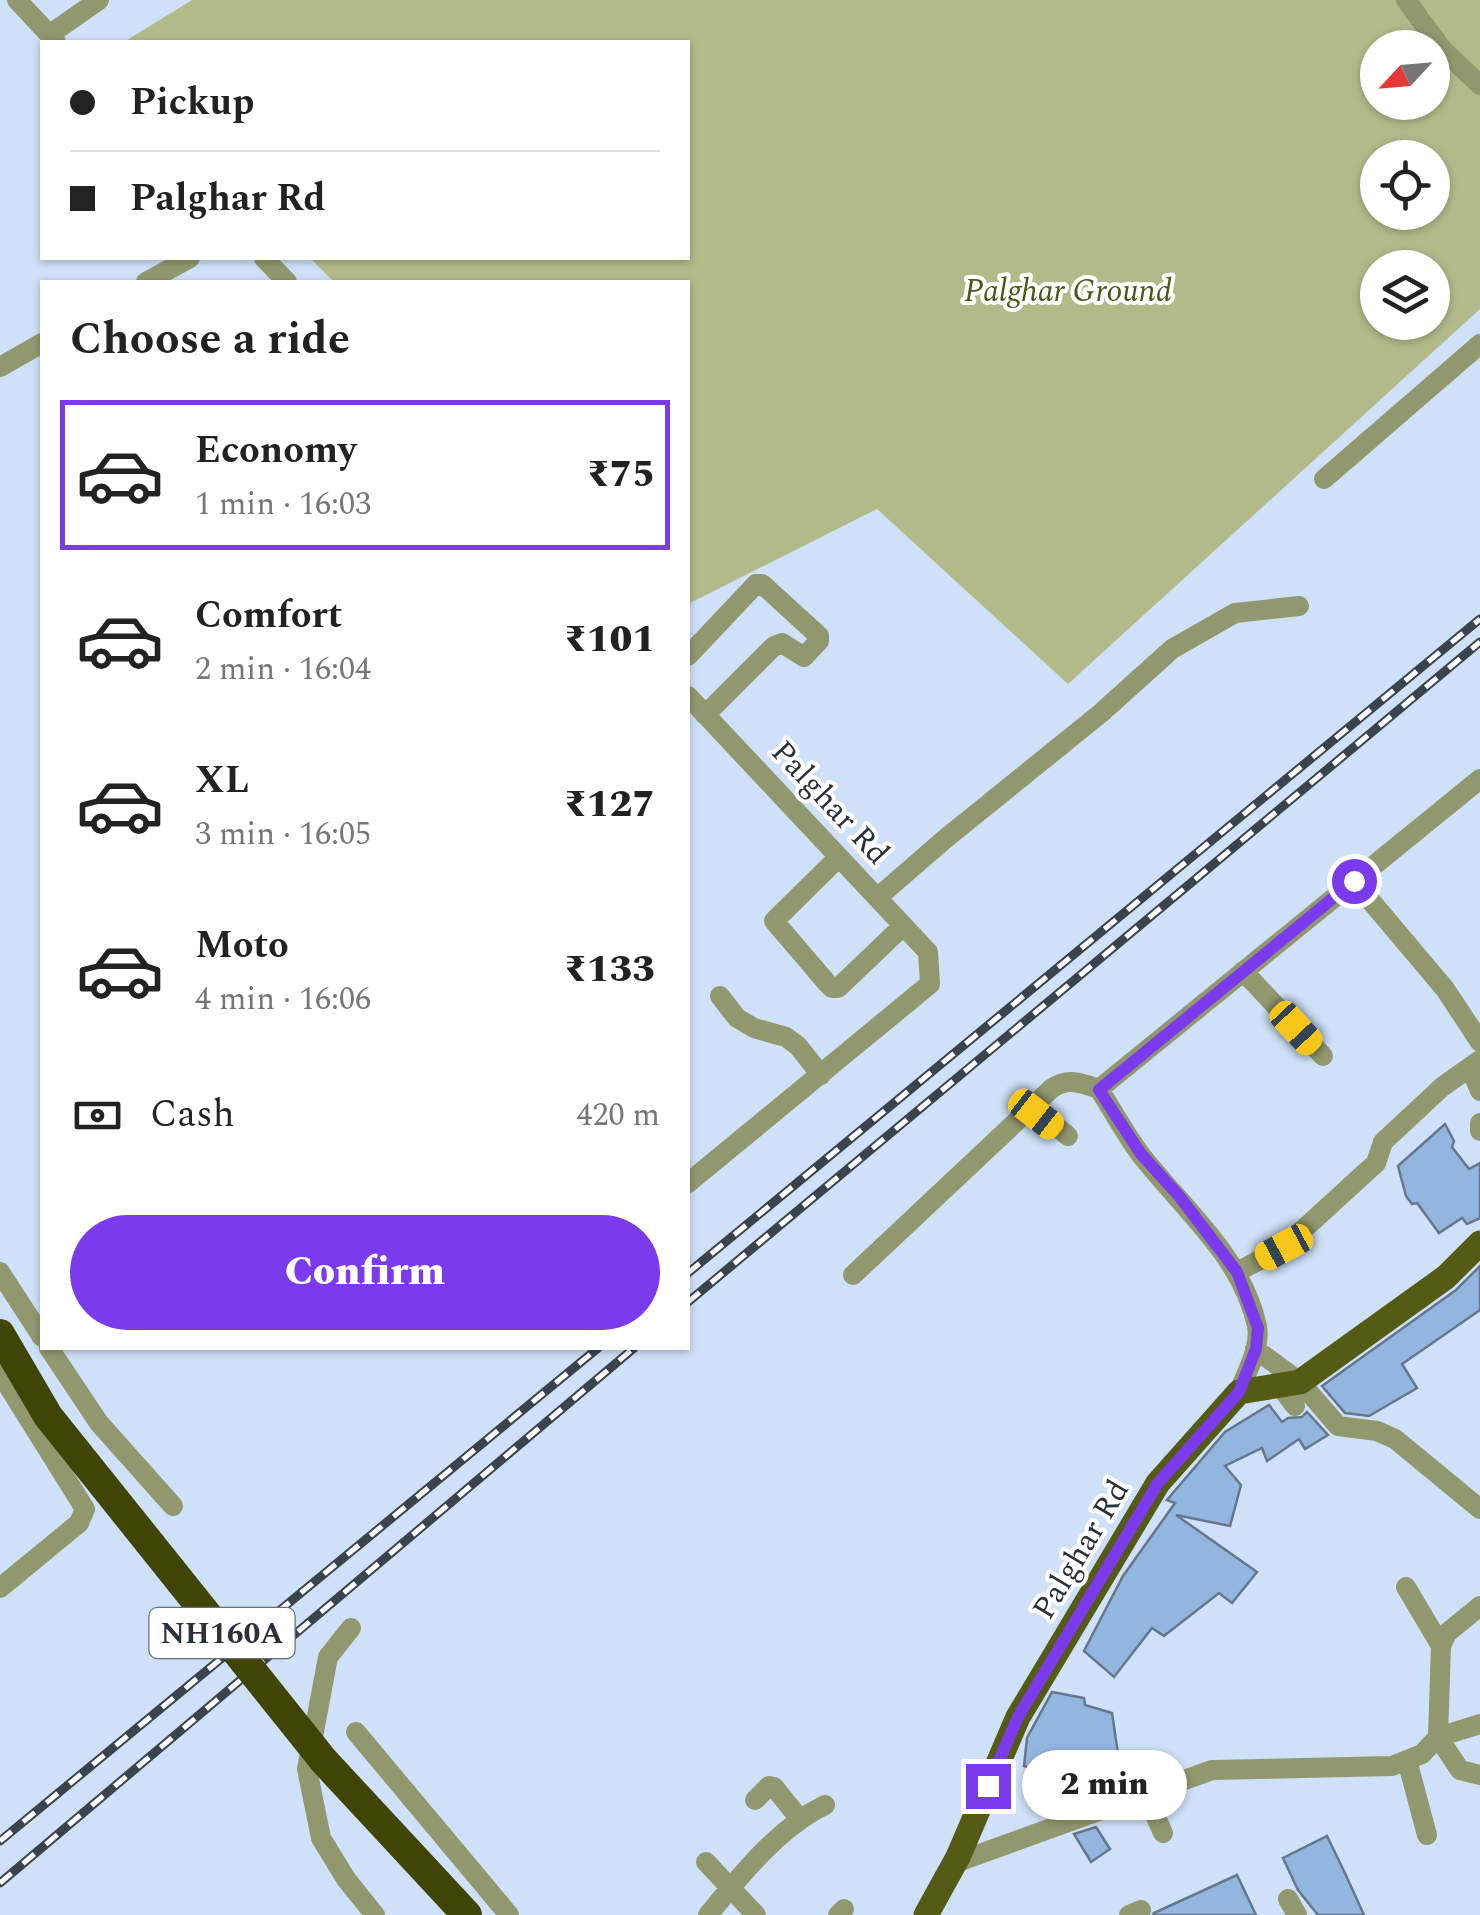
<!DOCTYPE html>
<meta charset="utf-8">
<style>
:root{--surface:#fff;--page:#f6f6f6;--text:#222;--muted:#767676;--line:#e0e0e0;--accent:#7c3aed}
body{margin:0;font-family:Spectral,serif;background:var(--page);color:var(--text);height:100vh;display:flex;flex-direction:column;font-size:38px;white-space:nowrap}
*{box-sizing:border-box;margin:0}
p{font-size:32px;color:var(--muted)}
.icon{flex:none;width:55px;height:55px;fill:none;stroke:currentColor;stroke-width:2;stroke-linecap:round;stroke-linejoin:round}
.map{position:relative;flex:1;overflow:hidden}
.details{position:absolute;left:40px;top:280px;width:650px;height:1070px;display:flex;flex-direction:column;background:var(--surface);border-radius:0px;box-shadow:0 2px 8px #0004}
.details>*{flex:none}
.hud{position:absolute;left:40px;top:40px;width:650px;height:220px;border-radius:0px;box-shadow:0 2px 8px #0004;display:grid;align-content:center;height:220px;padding:0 30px;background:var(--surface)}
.needle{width:65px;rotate:244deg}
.tools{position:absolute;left:1360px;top:30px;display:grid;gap:20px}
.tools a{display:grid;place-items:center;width:90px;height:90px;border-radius:50%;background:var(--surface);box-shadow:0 2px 8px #0004;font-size:50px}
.end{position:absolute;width:45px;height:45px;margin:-22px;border:12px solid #7c3aed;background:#fff;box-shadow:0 0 0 5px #fff}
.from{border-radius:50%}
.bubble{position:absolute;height:70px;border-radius:35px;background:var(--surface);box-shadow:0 2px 8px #0004;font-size:32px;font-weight:800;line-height:70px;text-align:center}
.car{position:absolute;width:30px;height:60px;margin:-30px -15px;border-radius:12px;box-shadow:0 0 8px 2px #0007;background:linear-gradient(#f5c518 24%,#345 0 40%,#f5c518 0 76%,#345 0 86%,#f5c518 0)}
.hud b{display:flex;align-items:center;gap:35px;height:95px;font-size:38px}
.hud b+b{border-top:2px solid var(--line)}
.hud i{width:25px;height:25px;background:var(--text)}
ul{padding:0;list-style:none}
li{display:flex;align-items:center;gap:30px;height:150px;margin:0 20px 15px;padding:0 10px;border:5px solid transparent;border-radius:0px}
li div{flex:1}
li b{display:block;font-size:38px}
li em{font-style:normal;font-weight:800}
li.current{border-color:var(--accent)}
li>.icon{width:90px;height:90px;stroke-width:1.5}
h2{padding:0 30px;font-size:45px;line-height:120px}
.pay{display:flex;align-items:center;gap:25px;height:110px;padding:0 30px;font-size:38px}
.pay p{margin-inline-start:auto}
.action{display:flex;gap:20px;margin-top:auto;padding:20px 30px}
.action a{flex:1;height:115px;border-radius:60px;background:var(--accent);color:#fff;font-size:40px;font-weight:800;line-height:115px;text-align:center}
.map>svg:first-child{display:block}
</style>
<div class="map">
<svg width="1480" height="1915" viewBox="0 0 1480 1915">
<rect width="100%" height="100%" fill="#cee1f8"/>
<path fill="#b3ba8a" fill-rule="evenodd" d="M192,0H1480V309L1068,684L877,509L688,604V282H334L310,258H688V42H124ZM1378,48H1432V102H1378ZM1378,158H1432V212H1378ZM1378,268H1432V322H1378Z"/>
<path fill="#93b6e1" stroke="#66778c" stroke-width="2.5" d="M1445,1124L1454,1141L1452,1147L1469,1169L1480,1163V1218L1467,1224L1462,1218L1439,1233L1417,1203L1412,1204L1406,1196L1398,1166Z
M1480,1266V1310L1402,1364L1417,1388L1369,1416L1345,1413L1322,1386L1456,1290Z
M1269,1405L1282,1422L1288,1418L1302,1417L1307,1412L1328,1435L1305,1449L1299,1439L1267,1461L1262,1448L1225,1466L1241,1485L1230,1526L1176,1515L1257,1572L1232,1603L1219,1593L1164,1636L1152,1628L1114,1677L1084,1651L1123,1576L1175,1503L1167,1500L1225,1432Z
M1052,1692L1084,1698L1085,1705L1112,1713L1121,1774L1103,1783L1094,1774L1058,1769L1057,1776L1024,1766L1027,1738Z
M1096,1827L1110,1849L1091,1862L1074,1834Z
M1327,1836L1344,1871L1364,1915H1318L1298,1890L1283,1858Z
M1237,1875L1256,1915H1153L1154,1913Z"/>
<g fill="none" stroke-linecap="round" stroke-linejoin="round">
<path stroke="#92986e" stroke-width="20" d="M17,0L56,42
M1406,0L1442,49L1480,85
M49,35L99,0
M264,258L287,282
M146,282L190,258
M0,367L42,343
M1324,479L1480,344
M688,656L756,584H762L819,636V641L804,657L782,643L774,646L705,715
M688,696L928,952L930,984L688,1183
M839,857L774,921L827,983L832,988H838L903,926
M1354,881L1445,989L1480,1042
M877,898L945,839L1101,713L1172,649L1235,613L1299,606
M1243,971L1323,1056
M720,996L737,1018L754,1028L786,1037L798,1046L821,1075
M1470,1067L1480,1091
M1099,1089L1480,779
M1099,1089C1113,1111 1125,1134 1141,1155C1183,1209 1242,1256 1257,1326C1261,1348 1246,1373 1239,1392
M1032,1107L1068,1136
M1480,1123V1131
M0,1272L42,1337
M1237,1272L1284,1247L1376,1163L1383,1142L1442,1087L1480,1060
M853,1275L1051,1089C1068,1077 1082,1083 1099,1089
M49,1348L99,1423L173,1506
M1255,1349L1300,1382L1338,1426L1377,1431L1395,1439L1480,1509
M0,1373L85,1509L79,1523L0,1588
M1280,1386L1295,1406
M1406,1587L1441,1646
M351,1628L328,1657L307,1769L321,1838L346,1879L375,1915
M1480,1724L1438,1737L1460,1770L1480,1775
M356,1732L509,1915
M1407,1760L1427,1835
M1145,1792L1163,1833
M755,1800L769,1786L774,1787L799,1818
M706,1862L756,1915
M955,1863L1212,1770L1392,1766L1422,1754L1438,1737L1441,1646L1447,1633L1480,1606
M1288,1899L1297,1915
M708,1915C741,1875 778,1828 825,1805
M838,1915L844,1909
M1129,1915L1141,1910"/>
<path stroke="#555b15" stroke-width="25" d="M926,1915L958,1857L1018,1717L1158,1483L1239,1392L1300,1382L1446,1277L1480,1243"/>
<defs>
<path id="rail" d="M688,1273L1480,619
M688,1302L1480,642
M0,1841L598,1348
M0,1883L634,1348"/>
</defs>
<use href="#rail" stroke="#3b434d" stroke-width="9"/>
<use href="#rail" stroke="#fff" stroke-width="5" stroke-dasharray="15" stroke-linecap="butt"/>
<path stroke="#404506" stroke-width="30" d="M0,1334L48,1416L324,1761L467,1915"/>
</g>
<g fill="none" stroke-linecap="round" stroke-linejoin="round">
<path stroke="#7c3aed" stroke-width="12" d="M988,1786L1018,1717L1158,1483L1239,1392L1256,1349L1258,1328L1237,1272L1179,1196L1141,1154L1099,1090L1354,881"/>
</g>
<g text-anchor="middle" stroke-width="8" stroke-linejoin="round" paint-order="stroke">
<rect fill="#fff" stroke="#6a6f75" stroke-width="2.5" x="149.5" y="1608" width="145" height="50" rx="8"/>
<g font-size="30" font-weight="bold" fill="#2a313a">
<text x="222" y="1643">NH160A</text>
</g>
<g font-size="32" font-style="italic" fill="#505519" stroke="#fff">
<text x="1068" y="301">Palghar Ground</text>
</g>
<g font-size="32" fill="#2a313a" stroke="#fff">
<text transform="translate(831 802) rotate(47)" y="11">Palghar Rd</text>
<text transform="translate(1080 1549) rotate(-59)" y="11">Palghar Rd</text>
</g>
</g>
</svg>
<div class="tools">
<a><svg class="needle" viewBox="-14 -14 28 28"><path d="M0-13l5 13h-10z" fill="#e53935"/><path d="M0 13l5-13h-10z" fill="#767676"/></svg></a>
<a><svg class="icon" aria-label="locate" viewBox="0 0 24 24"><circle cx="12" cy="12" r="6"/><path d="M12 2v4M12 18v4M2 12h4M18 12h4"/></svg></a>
<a><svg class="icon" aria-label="layers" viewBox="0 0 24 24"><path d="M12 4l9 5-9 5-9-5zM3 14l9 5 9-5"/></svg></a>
</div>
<i class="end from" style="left:1354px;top:881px"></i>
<i class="end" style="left:988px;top:1786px"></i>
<div class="bubble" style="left:1022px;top:1750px;width:165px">2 min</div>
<i class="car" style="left:1296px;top:1028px;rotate:137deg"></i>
<i class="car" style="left:1036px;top:1114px;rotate:128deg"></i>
<i class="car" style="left:1284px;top:1247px;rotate:242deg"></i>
<div class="hud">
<b><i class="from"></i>Pickup</b>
<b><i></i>Palghar Rd</b>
</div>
<section class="details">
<h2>Choose a ride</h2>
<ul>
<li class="current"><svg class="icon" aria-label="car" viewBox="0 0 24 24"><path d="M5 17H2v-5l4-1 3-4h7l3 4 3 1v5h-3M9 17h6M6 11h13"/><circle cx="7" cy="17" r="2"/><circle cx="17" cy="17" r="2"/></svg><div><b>Economy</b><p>1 min · 16:03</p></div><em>₹75</em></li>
<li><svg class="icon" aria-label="car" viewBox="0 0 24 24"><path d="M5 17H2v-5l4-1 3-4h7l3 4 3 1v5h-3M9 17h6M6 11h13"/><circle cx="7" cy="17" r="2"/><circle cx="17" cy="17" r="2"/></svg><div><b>Comfort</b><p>2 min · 16:04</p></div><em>₹101</em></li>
<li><svg class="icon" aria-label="car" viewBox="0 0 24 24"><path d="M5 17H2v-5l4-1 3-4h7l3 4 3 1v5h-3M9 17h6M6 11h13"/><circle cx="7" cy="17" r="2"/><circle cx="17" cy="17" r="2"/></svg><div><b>XL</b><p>3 min · 16:05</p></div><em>₹127</em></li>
<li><svg class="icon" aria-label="car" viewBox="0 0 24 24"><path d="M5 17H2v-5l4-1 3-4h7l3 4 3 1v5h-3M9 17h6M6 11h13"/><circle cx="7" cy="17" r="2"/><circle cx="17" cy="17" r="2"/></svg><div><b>Moto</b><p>4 min · 16:06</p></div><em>₹133</em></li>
</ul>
<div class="pay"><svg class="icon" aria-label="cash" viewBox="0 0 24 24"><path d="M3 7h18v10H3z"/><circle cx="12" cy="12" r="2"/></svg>Cash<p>420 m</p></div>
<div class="action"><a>Confirm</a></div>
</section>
</div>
